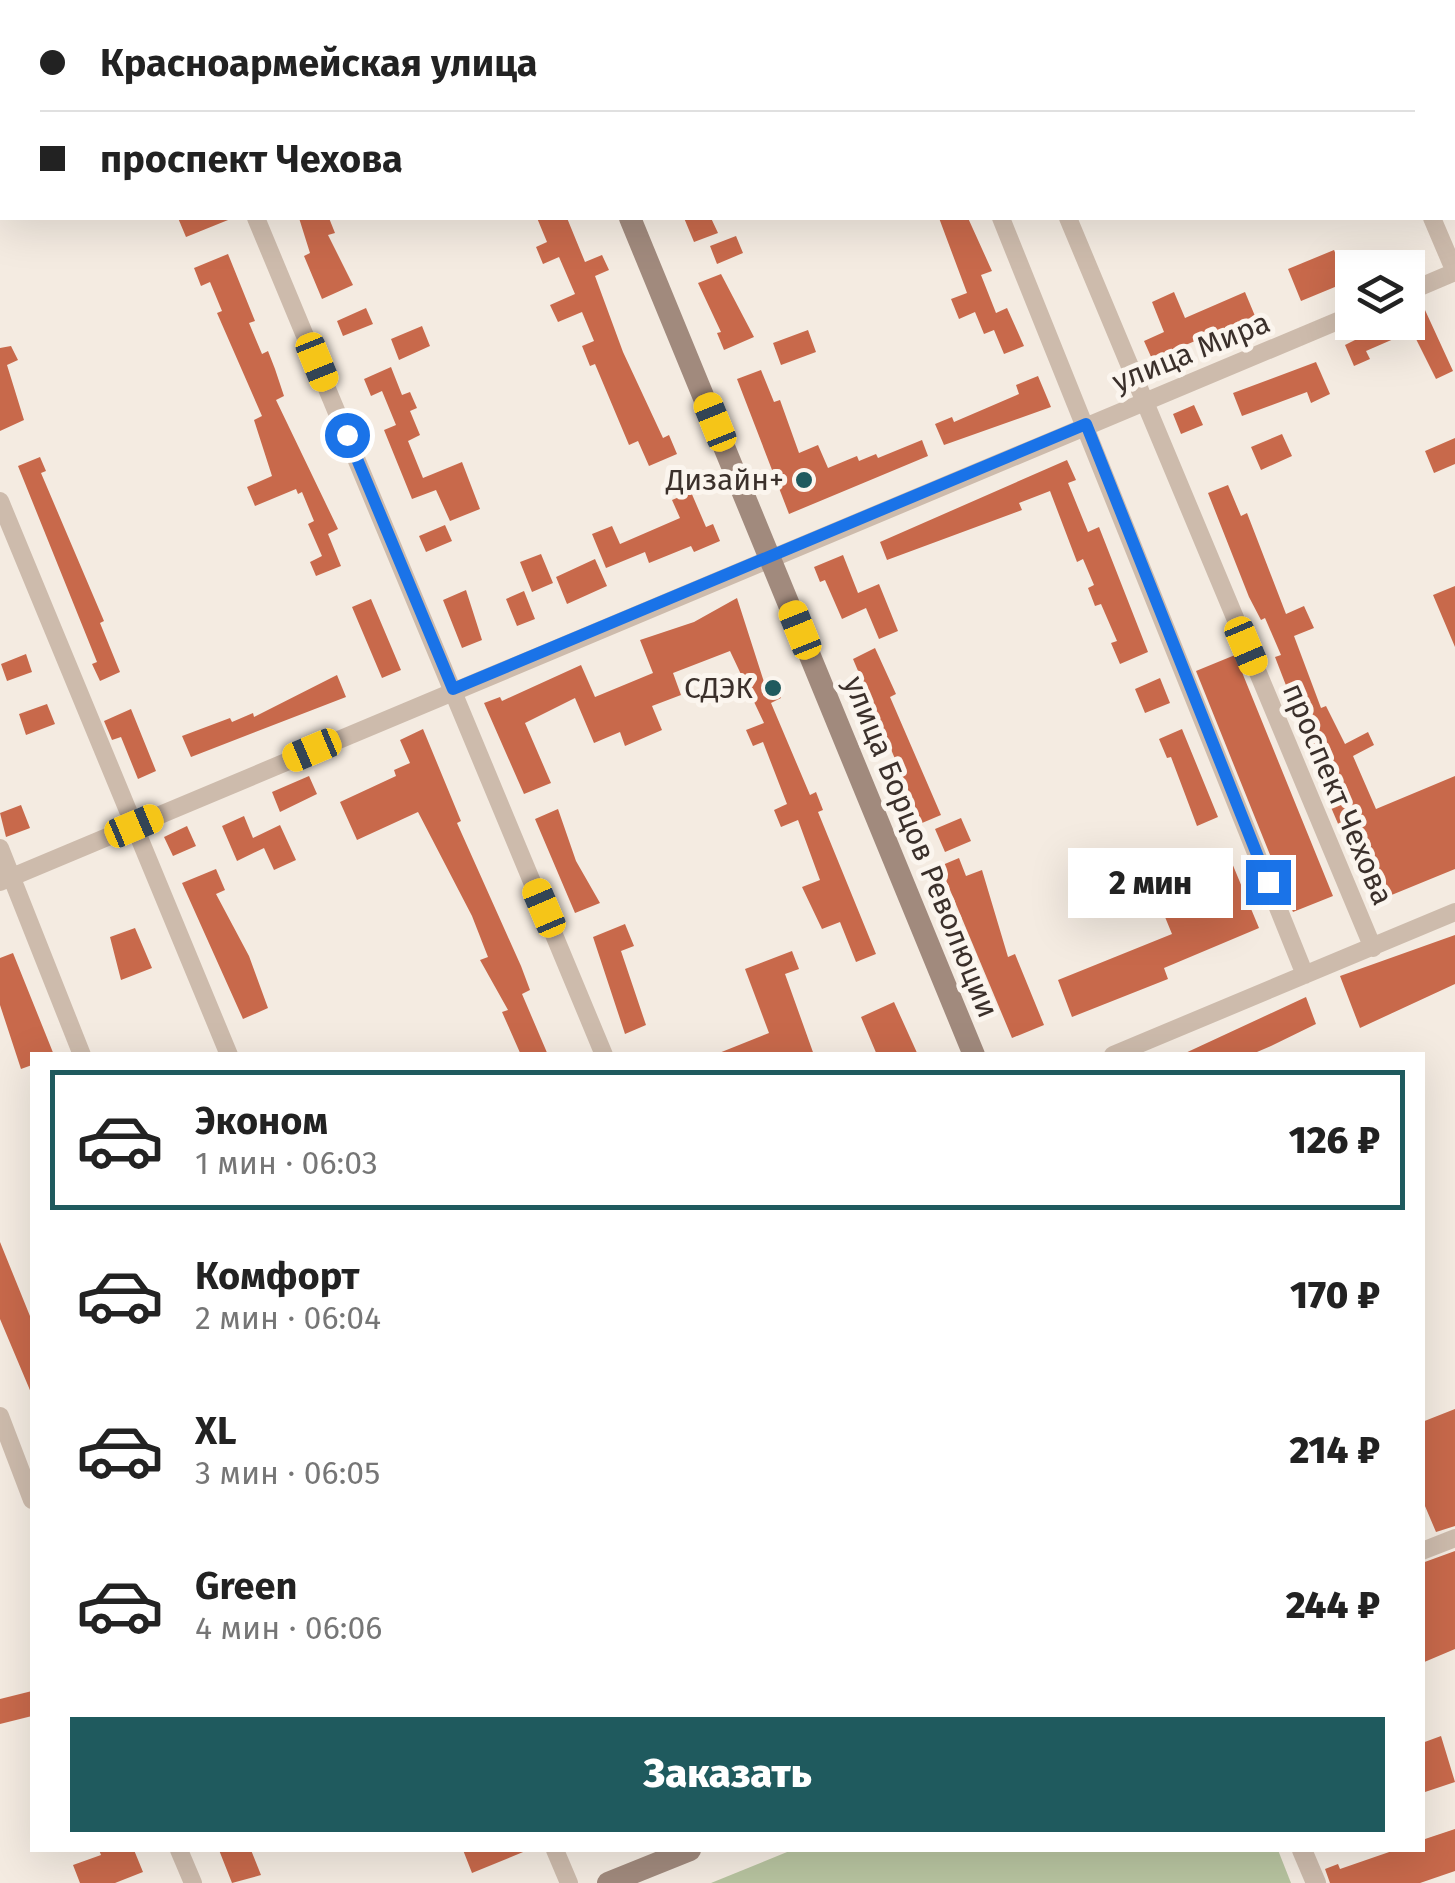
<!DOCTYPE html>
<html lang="ru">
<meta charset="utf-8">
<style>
:root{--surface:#fff;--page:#f6f6f6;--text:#222;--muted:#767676;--line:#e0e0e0;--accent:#1f5a5e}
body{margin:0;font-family:"Fira Sans",sans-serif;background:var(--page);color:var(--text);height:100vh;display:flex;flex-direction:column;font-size:38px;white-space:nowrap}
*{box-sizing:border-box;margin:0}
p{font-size:32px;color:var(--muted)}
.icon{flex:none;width:55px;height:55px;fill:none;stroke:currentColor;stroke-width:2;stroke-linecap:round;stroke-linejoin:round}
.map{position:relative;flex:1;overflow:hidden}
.drawer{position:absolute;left:30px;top:1052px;width:1395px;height:800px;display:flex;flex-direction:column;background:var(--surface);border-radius:0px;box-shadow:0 10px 40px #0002}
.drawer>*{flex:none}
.banner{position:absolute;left:0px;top:0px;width:1455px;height:220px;box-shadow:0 10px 40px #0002;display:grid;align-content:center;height:220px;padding:0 40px;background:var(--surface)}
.controls{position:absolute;left:1335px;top:250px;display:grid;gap:20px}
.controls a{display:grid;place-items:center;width:90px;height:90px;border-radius:0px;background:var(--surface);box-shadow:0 10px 40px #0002;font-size:50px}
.end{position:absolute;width:45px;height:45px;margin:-22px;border:12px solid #1a73e8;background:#fff;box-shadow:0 0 0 5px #fff}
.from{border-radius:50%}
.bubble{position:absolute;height:70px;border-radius:0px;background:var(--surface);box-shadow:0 10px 40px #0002;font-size:32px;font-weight:800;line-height:70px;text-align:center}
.car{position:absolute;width:30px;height:60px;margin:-30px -15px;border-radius:12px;box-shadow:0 0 8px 2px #0007;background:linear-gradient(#f5c518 24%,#345 0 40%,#f5c518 0 76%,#345 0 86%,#f5c518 0)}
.banner b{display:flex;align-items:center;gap:35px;height:95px;font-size:38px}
.banner b+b{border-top:2px solid var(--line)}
.banner i{width:25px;height:25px;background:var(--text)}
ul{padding:18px 0 0;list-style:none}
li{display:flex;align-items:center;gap:30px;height:140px;margin:0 20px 15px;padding:0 20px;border:5px solid transparent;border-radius:0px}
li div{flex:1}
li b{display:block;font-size:38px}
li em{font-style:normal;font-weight:800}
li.active{border-color:var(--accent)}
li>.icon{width:90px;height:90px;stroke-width:1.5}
.action{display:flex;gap:20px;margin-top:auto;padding:20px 40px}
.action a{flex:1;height:115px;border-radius:0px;background:var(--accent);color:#fff;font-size:40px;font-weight:800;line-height:115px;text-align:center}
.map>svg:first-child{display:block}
</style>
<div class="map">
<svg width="1455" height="1883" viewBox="0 0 1455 1883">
<rect width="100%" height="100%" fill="#f4ebe1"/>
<path fill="#b8c4a0" d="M792,1850H1278L1291,1883H711Z"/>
<path fill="#c8694b" d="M178,218H233L186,237Z
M299,218H329L335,233L328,235L353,285L322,299L304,256L310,253Z
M537,218H567L585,262L602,255L609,270L595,276L623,352L663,438L669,435L677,454L649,466L638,441L629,445L595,364L590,366L582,346L594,341L582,312L558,322L550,305L575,294L559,257L543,264L536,247L547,242Z
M684,218H711L718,233L694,242Z
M939,218H968L992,271L981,275L996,313L1007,308L1024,346L1004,354L994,330L984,334L975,312L959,319L951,299L967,293Z
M736,236L743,253L717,264L710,246Z
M1334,250L1347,282L1301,301L1288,269Z
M228,254L255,321L249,323L262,354L268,351L275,369L284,396L276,400L338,529L328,534L341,566L316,576L310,562L322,556L308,524L314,521L302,492L298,494L296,489L255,506L247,487L272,476L254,420L262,416L217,313L222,311L210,282L201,286L194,268Z
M721,274L754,337L724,350L717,333L721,332L698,283Z
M1174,292L1185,318L1245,292L1255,316L1152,359L1144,341L1164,332L1152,302Z
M366,308L373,324L343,336L337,321Z
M1425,310L1453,371L1436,379L1412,331L1366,351L1370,359L1354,366L1345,345L1391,322H1408V318Z
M422,326L430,346L399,360L391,339Z
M808,330L816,352L781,365L773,343Z
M11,346L18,360L7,365L24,420L0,431V348Z
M1316,362L1330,394L1311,403L1307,392L1242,416L1233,393Z
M391,367L402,395L410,392L417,408L410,411L420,435L408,441L423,478L462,462L480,509L450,521L436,490L412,499L384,430L396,425L382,391L371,396L364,379Z
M761,370L774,402L780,400L799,453L818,445L828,468L857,456L859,461L876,454L878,458L922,440L928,456L789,514L737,379Z
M1038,376L1051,407L944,445L935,424L952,417L954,422L1019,394L1016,385Z
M1194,405L1203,425L1181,434L1173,414Z
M1282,434L1292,456L1261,470L1251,447Z
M1455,438V464L1434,473L1425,451Z
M40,457L46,471L41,473L104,621L100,623L120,672L100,681L92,664L97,662L18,466Z
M1067,460L1076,480L1068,483L1088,532L1099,527L1148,652L1120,664L1111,643L1117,641L1101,604L1095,606L1088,588L1094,585L1083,559L1077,562L1050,491L1019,503L1022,510L887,560L880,542Z
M1228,485L1241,516L1247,513L1286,614L1304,606L1314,628L1294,636L1321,708L1326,706L1345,744L1368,732L1374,745L1353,756L1376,809L1455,776V869L1372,903L1315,770L1318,768L1275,657L1281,655L1265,618L1261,620L1249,597L1208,493Z
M691,492L706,527L713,524L720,541L694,552L691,546L649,563L645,552L606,568L592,534L612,526L620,544L680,518L672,500Z
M445,525L452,541L426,552L419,536Z
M541,554L553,583L532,592L520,562Z
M843,555L858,593L879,584L898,631L879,639L866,608L842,619L825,580L820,582L814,567Z
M595,559L607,586L567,604L556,577Z
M1455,586V647L1433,595Z
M466,590L482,640L462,648L443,600Z
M524,591L535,619L517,626L506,599Z
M737,598L765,685L774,681L781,698L771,703L810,795L816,792L823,810L818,812L876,954L856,962L840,922L822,929L802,887L820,880L798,820L781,827L774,810L787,804L763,742L753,746L746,730L764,723L730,651L673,673L681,695L652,706L662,730L625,746L620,732L594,743L575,698L525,723L551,783L524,794L484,703L500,697L502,701L581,665L595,697L653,673L640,640L694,622Z
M371,599L401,670L382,678L352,607Z
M875,648L896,694L890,697L941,815L922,823L853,659Z
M26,654L32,672L7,681L1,664Z
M1235,655L1333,896L1293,912L1196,671Z
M337,675L346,697L191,757L182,736L230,718L232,722L253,713L254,717Z
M1160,678L1170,703L1145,713L1135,689Z
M47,704L55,724L26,735L19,714Z
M131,709L156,771L138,779L121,737L112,740L104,721Z
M423,729L461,821L457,823L521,966L530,990L522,994L548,1055H521L502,1012L508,1010L480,960L488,957L472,916L418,812L357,840L340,802L396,776L394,770L410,763L400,740Z
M1182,729L1218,817L1197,826L1171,757L1167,758L1159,739Z
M309,776L317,794L280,812L272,792Z
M21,805L30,828L6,837L0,813Z
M558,809L576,861L600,903L575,913L535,819Z
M244,816L253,838L280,825L296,860L274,870L264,848L237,861L222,826Z
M961,818L971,841L945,852L935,829Z
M187,826L196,846L173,856L164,837Z
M1227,851L1259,928L1164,968L1168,979L1072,1017L1058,980L1172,934L1151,883Z
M959,858L966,876L982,870L1008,957L1015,954L1044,1025L1012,1038L940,866Z
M216,869L225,890L216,894L249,956L268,1008L243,1019L182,883Z
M625,924L634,946L621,951L646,1025L625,1034L593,937Z
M135,928L152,968L121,980L110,937Z
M1455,935V984L1360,1028L1340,976Z
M792,951L799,969L785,974L814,1055H714L769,1033L745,969Z
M13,953L54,1055H32V1065L21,1069L0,1005V958Z
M1306,997L1316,1024L1271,1046L1250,1055H1181Z
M894,1002L918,1055H877L861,1017Z
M0,1242L32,1321V1395L0,1319Z
M1455,1409V1526L1436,1532L1422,1499V1422Z
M1455,1551V1649L1422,1663V1563Z
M32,1691V1716L0,1724V1699Z
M1441,1736L1455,1782L1422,1793V1743Z
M1455,1829V1871L1420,1883H1330L1325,1869L1338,1864L1340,1869L1395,1850H1422V1840Z
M99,1850H134L143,1872L115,1883H80L73,1865L101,1855Z
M219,1850H251L261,1875L232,1883Z
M463,1850H528L472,1873Z"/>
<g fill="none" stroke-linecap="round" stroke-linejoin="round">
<path stroke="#cdbbac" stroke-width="18" d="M166,0L167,2
M911,0L912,2
M978,0L979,2
M1343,0L1344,2
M256,218L604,1055
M1001,218L1305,975
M1068,218L1373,948
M1432,218L1455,272
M1408,292L1455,272
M0,501L229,1055
M0,848L82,1055
M0,882L1352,315
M1113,1055L1455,912
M0,1416L32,1500
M1422,1551L1455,1538
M179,1850L193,1883
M555,1850L569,1883"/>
<path stroke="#cdbbac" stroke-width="20" d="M1302,1850L1316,1883"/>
<path stroke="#a18a7d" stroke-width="22" d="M540,0L542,2
M630,218L974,1055
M608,1883L690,1850"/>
</g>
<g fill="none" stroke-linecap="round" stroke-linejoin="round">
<path stroke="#1a73e8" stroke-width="12" d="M347,435L453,689L1086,424L1268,882"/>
</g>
<g fill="#1f5a5e" stroke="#fbf5ee" stroke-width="4">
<circle cx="804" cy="480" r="10"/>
<circle cx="773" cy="688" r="10"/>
</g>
<g text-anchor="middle" stroke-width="10" stroke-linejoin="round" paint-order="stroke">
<g font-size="30" fill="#3b302b" stroke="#fbf5ee">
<text transform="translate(1191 352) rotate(-22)" y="10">улица Мира</text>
<text transform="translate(1338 794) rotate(67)" y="10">проспект Чехова</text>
<text transform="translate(921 847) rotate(68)" y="10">улица Борцов Революции</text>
</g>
<g font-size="30" fill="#3b302b" stroke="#fbf5ee" text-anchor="end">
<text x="784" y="490">Дизайн+</text>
<text x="753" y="698">СДЭК</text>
</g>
</g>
</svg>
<div class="controls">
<a><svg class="icon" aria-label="layers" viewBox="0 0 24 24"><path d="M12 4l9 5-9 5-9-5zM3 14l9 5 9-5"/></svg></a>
</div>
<i class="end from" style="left:347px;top:435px"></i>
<i class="end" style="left:1268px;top:882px"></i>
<div class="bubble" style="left:1068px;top:848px;width:165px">2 мин</div>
<i class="car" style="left:317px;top:362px;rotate:158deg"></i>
<i class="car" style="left:715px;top:422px;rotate:338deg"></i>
<i class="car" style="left:800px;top:630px;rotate:338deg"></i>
<i class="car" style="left:1246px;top:646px;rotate:157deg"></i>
<i class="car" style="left:312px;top:750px;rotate:247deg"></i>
<i class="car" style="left:134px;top:826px;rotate:67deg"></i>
<i class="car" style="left:544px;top:908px;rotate:337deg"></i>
<div class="banner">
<b><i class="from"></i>Красноармейская улица</b>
<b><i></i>проспект Чехова</b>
</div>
<section class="drawer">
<ul>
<li class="active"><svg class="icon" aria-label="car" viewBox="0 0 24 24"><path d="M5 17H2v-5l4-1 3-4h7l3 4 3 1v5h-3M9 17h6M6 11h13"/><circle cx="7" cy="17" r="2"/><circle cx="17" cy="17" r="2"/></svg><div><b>Эконом</b><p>1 мин · 06:03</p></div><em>126 ₽</em></li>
<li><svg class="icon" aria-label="car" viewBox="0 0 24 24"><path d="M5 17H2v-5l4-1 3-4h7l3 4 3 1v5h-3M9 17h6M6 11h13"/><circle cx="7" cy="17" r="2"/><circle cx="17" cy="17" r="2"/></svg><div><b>Комфорт</b><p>2 мин · 06:04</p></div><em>170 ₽</em></li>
<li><svg class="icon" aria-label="car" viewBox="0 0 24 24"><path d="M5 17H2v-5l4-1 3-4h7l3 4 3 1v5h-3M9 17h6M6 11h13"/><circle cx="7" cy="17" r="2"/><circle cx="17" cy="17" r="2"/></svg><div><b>XL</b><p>3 мин · 06:05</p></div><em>214 ₽</em></li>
<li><svg class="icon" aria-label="car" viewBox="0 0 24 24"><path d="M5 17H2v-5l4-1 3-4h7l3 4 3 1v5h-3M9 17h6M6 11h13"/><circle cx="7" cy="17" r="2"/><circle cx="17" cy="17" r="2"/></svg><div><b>Green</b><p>4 мин · 06:06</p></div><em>244 ₽</em></li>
</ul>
<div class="action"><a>Заказать</a></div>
</section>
</div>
